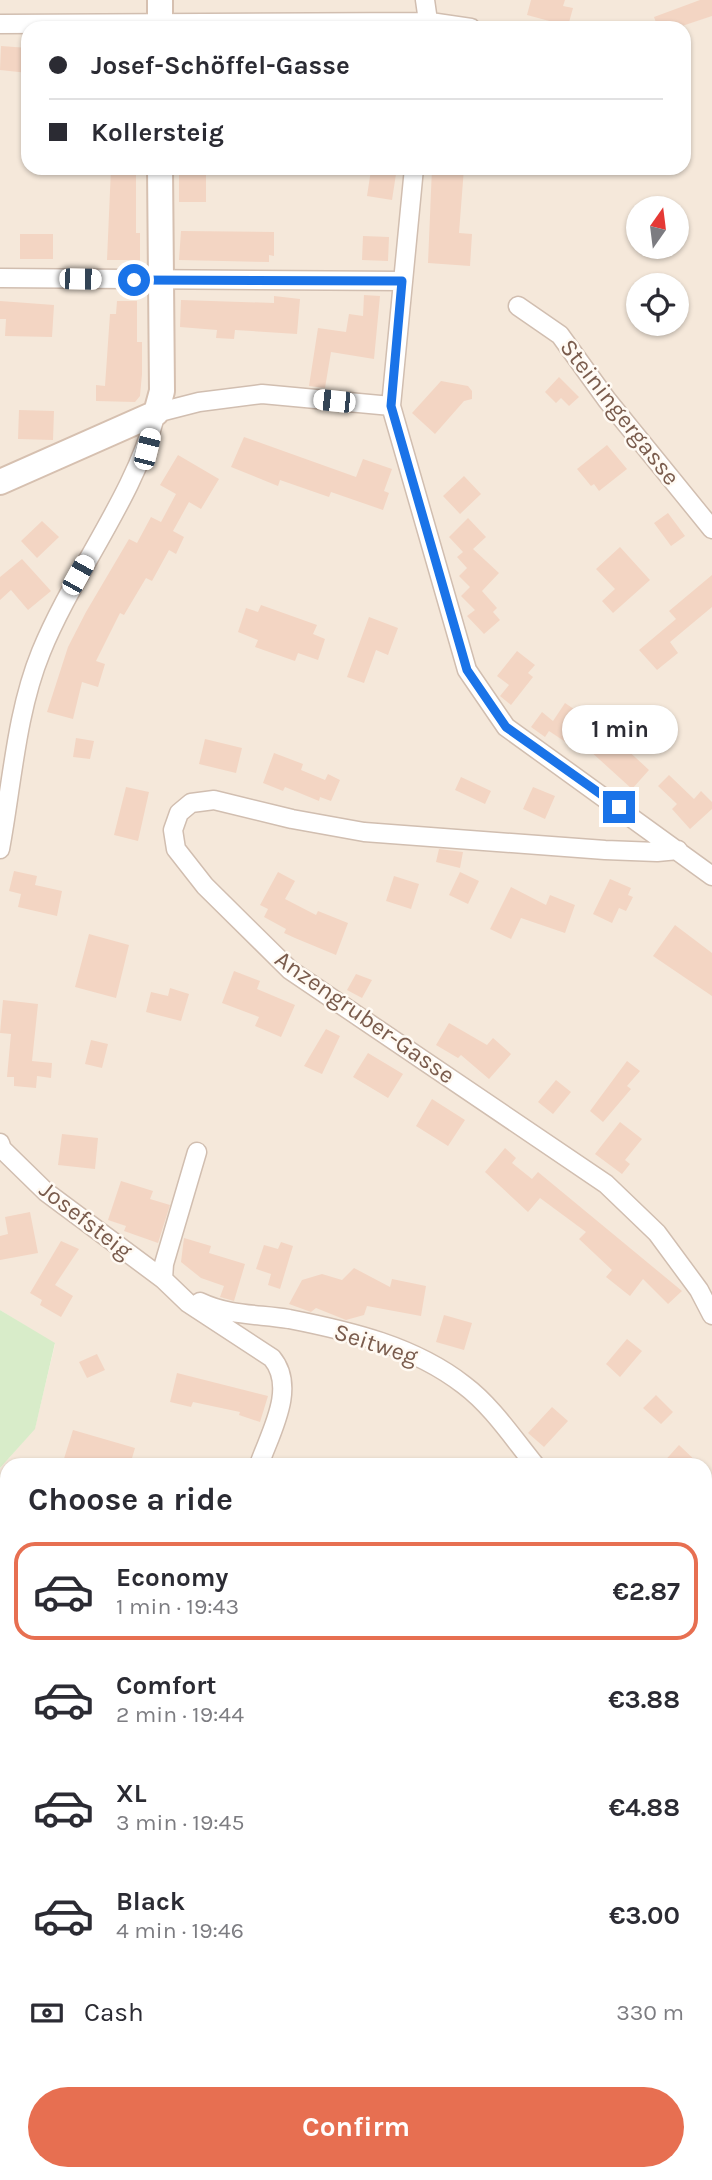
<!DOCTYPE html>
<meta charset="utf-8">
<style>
:root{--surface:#fff;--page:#f7f7f7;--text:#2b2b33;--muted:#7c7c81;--line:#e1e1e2;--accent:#e76f51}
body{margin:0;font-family:Karla,sans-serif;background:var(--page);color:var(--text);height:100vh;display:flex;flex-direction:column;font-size:26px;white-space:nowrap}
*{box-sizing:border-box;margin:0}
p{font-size:23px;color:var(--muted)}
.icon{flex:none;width:38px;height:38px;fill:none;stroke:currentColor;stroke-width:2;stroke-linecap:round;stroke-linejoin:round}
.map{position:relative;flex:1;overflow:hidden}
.side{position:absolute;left:0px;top:1458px;width:712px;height:723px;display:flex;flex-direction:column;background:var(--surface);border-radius:21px 21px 0 0;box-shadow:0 2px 5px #0004}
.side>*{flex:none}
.top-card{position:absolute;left:21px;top:21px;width:670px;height:154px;border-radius:21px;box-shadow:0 2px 5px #0004;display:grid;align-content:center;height:154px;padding:0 28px;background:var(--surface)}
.needle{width:46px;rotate:14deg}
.tools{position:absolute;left:626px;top:196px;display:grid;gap:14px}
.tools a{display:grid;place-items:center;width:63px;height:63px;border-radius:50%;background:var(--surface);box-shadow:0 2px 5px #0004;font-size:35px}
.end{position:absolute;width:32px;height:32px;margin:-16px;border:9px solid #1a73e8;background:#fff;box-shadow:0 0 0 4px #fff}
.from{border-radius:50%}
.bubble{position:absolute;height:49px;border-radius:24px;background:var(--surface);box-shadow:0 2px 5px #0004;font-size:23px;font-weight:700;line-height:49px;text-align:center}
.car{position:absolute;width:21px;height:42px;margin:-21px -10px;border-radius:9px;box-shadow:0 0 5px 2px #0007;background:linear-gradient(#fff 24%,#345 0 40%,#fff 0 76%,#345 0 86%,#fff 0)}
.top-card b{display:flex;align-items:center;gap:24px;height:66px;font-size:26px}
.top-card b+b{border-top:2px solid var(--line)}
.top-card i{width:18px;height:18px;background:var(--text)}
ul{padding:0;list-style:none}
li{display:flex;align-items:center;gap:21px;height:98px;margin:0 14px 10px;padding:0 14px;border:4px solid transparent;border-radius:21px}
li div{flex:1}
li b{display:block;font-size:26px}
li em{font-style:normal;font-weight:700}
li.active{border-color:var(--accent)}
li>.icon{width:63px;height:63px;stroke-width:1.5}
h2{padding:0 28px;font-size:32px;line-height:84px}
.pay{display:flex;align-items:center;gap:18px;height:77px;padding:0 28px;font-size:26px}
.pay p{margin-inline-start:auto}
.primary-button{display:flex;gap:14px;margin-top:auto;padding:14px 28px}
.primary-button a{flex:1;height:80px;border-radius:42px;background:var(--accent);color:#fff;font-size:28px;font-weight:700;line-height:80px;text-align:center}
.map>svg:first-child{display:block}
</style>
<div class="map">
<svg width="712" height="2180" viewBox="0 0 712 2180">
<rect width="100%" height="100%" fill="#fdf6ec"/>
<path fill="#f5e8da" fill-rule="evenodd" d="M0,0H712V1863L705,1849V1465H7V2174H680L682,2180H0V1468L35,1428L55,1344L0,1310ZM28,28H684V168H28ZM639,208H677V247H639ZM639,285H677V324H639Z"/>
<path fill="#d8ecc9" d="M0,1310L55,1343L35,1429L0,1468Z
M705,1849L712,1863V2180H693L690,2174H705Z"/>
<path fill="#f3d5c3" d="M531,0H565L563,6L573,8L568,26L527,15Z
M700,0H712V16L676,28H658L654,17Z
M1,46L28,48V73L0,70Z
M111,168H136V233H140V260H107Z
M179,168H206V202H179Z
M432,168H464L459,233L472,234L470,266L428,263Z
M371,170L396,174L392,200L367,196Z
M181,231L274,232V256L269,255V262L179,260Z
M20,234H53V259H20Z
M363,236L389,237L388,261L362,260Z
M364,295L380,296L374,359L331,352L325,388L309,386L318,328L346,332L349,314L363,316Z
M274,296L300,299L297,334L235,330L234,339L216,338L217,330L180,327L181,300L274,303Z
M0,301L54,305L52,337L5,336L6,319H0Z
M117,301H137V342H142V374L140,396L135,402L96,401V385L105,386L110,314H116Z
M559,377L579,397L569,406L561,398L556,403L545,392Z
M441,381L468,386L472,391V399L464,401L435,434L412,413Z
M19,410L54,411L53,440L18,439Z
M244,437L356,477L363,459L392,469L384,491L389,493L383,510L331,492L329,497L280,480L278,486L231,467Z
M607,445L627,469L599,491L594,484L591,486L577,469Z
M178,455L219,479L201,509L189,502L173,531L184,537L176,554L169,550L152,581L146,578L124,615L120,613L96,661L105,664L98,687L82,682L73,719L47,712L68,647L86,612L129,539L137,543L151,517L161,522L176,494L160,485Z
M464,476L481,494L460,514L443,496Z
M668,513L685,536L671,546L654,523Z
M468,518L486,537L473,549L499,573L482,591L497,608L493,612L500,620L484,634L467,616L475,610L461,596L470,587L459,576L467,568L457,557L463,552L449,537Z
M42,521L59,537L37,558L21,541Z
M620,547L650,580L613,613L602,601L615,589L596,569Z
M22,559L51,591L28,610L11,590L0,600V577Z
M712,575V607L670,642L678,653L657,670L639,650L676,619L669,611Z
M261,605L317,625L313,634L325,639L318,660L298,653L295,661L255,647L258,640L238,632L246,608L258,612Z
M369,617L398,628L388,655L376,650L364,683L347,677Z
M517,651L535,665L528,673L533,677L511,705L500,696L509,685L497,676Z
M565,703L608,732L649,770L632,789L578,740L573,747L549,731L545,737L531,727L542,712L553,721Z
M76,738L94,741L90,759L73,757Z
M205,739L242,748L236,773L199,764Z
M274,753L303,764L301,770L325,780L328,774L340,780L331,801L320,797L319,801L285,787L283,791L263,783Z
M669,775L694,799L701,791L712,802V809L690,829L672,809L677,804L658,786Z
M461,777L491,791L485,804L455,790Z
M126,787L149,792L138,841L114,835Z
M533,787L555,796L545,819L523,809Z
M439,849L463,852L460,868L436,862Z
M14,871L37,876L35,885L62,891L57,916L18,907L21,894L9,891Z
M278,872L295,881L285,899L316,915L318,911L348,923L336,955L295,938L284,933L286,929L264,917L268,909L260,905Z
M460,872L479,881L468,904L449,895Z
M394,876L419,884L411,909L386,901Z
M610,879L631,888L628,895L633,897L626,911L619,908L612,923L593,914Z
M511,887L546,905L550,895L575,905L565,933L521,918L511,939L490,929Z
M675,925L712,953V996L653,956Z
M89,934L129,945L116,998L75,987Z
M234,971L260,981L257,989L295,1005L281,1037L255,1026L259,1017L222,1003Z
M356,974L372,980L362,998L347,990Z
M170,988L189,994L181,1021L146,1012L151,992L168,996Z
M3,1000L38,1004L32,1061L52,1063L51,1078L37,1076L36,1088L14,1086V1077H7L11,1034L0,1033Z
M449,1023L487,1045L493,1038L511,1054L489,1079L461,1055L458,1058L436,1045Z
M326,1029L340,1036L322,1074L304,1066Z
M91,1040L108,1044L102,1068L85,1064Z
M368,1053L403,1074L388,1098L353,1077Z
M627,1061L640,1071L627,1086L631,1089L603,1122L590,1111Z
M556,1080L571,1092L553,1114L538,1102Z
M432,1099L465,1120L448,1146L416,1126Z
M620,1122L642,1139L625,1160L630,1164L622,1174L595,1154Z
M62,1134L98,1138L95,1169L58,1165Z
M505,1148L516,1158L512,1163L532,1179L538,1172L682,1291L668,1304L643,1279L630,1296L606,1277L612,1270L579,1239L586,1232L540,1198L528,1212L485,1172Z
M121,1181L153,1191L150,1199L170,1205L158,1243L124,1231L126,1226L108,1220Z
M30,1212L38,1253L0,1260V1236L8,1234L5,1217Z
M184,1238L211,1246L209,1253L245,1264L234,1301L220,1297L224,1286L201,1278L181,1262Z
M61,1241L79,1249L55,1285L73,1296L61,1317L40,1305L42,1300L30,1293Z
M281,1242L293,1246L280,1289L268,1285L271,1274L256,1269L264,1245L278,1249Z
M354,1268L390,1287L392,1279L426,1286L421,1316L367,1306L364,1315L346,1320L316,1308L311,1312L289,1304L302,1280L322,1274L342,1280Z
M444,1315L472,1323L464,1350L436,1342Z
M627,1339L642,1351L620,1377L606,1364Z
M97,1354L105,1370L87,1378L79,1362Z
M177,1373L268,1396L260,1422L239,1415L240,1412L193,1402L191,1407L170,1402Z
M656,1395L673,1412L661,1424L643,1408Z
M552,1407L568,1421L544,1447L528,1433Z
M73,1430L135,1448L130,1465H62Z
M679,1445L700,1465H661Z"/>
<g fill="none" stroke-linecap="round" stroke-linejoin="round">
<defs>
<path id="street" d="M425,0L429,28
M0,24L430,22L471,28
M414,168L391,406L467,670L506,727L712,876
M0,278L402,281
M518,306L560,335L607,400L712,529
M0,849C12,785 16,713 41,652C74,571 135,496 156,413L199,402L262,394L391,406
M678,850L657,852L605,850L364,832L292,819L214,800L191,803L179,813L173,830L176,849L205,886L290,970L606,1184L657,1233L699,1290L712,1315
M0,1143L2,1149L46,1192L163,1279L188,1303L272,1358C297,1388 270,1433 259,1465
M163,1279L164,1264L197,1152
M200,1302C229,1316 259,1314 289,1319C350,1331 414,1346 464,1385C492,1406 513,1438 535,1465
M0,1682L7,1678
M0,1916L7,1918
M0,1962L7,1935
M679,2174L681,2180"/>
<path id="secondary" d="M160,0V28
M0,482L156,413L162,391L160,168"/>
</defs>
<use href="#street" stroke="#d1beb0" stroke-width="21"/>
<use href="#secondary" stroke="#d6c0b0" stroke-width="28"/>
<use href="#street" stroke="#fff" stroke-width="18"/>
<use href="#secondary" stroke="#fff" stroke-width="24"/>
</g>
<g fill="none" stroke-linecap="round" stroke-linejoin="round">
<path stroke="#1a73e8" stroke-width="9" d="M134,280L402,281L391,406L467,670L506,727L619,807"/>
</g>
<g text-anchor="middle" stroke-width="5" stroke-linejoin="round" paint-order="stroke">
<g font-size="24" fill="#7a5c4d" stroke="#fffaf3">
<text transform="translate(620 412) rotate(52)" y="8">Steiningergasse</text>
<text transform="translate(365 1017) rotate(35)" y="8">Anzengruber-Gasse</text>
<text transform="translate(86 1220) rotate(38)" y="8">Josefsteig</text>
<text transform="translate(376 1344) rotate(18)" y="8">Seitweg</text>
</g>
</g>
</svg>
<div class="tools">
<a><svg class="needle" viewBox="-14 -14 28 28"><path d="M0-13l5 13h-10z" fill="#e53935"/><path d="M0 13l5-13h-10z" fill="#7c7c81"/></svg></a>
<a><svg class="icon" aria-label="locate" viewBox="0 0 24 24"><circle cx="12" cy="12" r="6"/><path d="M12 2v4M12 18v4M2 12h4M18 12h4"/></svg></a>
</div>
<i class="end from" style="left:134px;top:280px"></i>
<i class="end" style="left:619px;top:807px"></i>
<div class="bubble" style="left:562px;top:705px;width:116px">1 min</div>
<i class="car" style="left:80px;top:279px;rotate:91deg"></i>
<i class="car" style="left:334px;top:401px;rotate:276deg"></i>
<i class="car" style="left:147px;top:449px;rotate:14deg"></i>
<i class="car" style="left:78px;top:575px;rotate:29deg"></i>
<div class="top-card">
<b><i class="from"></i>Josef-Schöffel-Gasse</b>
<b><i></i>Kollersteig</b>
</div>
<section class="side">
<h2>Choose a ride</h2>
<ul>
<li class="active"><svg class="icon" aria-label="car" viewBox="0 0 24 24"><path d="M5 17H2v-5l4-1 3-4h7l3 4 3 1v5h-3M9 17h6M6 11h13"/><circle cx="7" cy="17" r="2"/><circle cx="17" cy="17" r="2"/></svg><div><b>Economy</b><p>1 min · 19:43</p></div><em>€2.87</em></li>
<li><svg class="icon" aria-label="car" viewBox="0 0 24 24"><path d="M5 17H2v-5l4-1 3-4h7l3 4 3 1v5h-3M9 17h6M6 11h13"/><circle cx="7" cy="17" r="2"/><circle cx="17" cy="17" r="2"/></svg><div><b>Comfort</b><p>2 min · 19:44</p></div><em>€3.88</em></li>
<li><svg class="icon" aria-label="car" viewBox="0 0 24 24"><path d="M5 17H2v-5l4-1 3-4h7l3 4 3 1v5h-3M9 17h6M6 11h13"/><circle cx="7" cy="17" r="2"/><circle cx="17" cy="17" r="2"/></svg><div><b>XL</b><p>3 min · 19:45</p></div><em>€4.88</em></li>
<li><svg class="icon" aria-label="car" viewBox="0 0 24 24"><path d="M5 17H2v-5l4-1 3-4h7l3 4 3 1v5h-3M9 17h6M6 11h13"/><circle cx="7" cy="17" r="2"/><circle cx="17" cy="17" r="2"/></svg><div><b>Black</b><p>4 min · 19:46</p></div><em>€3.00</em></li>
</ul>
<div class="pay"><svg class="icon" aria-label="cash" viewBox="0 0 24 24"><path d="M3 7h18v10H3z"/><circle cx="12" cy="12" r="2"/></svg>Cash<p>330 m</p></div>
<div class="primary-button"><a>Confirm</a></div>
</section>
</div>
